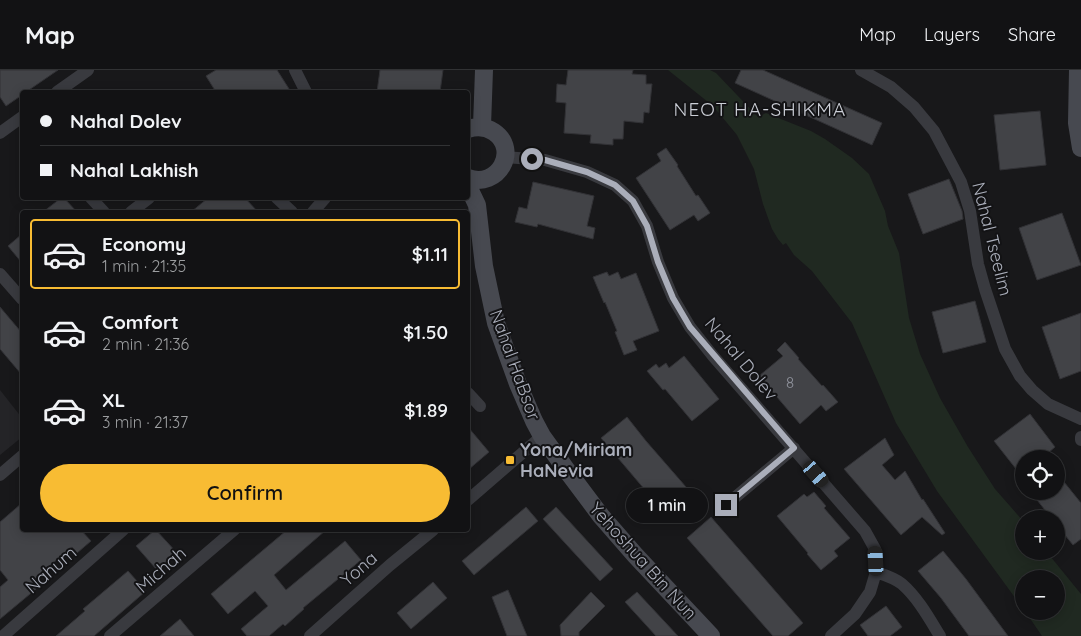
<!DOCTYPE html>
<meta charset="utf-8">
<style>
:root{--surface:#121214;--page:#1b1b1d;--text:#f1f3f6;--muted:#9c9ea0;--line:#313234;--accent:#f8bc33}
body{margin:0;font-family:Quicksand,sans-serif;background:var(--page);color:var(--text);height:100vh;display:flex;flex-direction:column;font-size:19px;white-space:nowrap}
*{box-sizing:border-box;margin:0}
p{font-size:16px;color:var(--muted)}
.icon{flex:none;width:28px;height:28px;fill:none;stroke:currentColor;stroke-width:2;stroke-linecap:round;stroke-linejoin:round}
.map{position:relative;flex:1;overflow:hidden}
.side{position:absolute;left:20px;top:140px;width:450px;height:322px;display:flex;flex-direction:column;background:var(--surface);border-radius:5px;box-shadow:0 2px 12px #0003,0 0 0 1px var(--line)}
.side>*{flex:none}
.banner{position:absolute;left:20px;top:20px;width:450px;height:110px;border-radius:5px;box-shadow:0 2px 12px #0003,0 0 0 1px var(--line);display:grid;align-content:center;height:110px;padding:0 20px;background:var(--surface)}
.controls{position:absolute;left:1015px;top:380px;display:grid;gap:10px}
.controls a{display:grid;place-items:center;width:50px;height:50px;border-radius:50%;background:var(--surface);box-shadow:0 2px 12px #0003,0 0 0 1px var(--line);font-size:25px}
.end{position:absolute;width:22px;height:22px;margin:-11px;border:6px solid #aaaeba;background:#111;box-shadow:0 0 0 2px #111}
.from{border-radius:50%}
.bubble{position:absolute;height:35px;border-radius:18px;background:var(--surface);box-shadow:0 2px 12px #0003,0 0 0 1px var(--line);font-size:16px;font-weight:600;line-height:35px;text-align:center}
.car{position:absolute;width:15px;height:30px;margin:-15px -8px;border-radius:6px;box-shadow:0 0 4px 1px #0007;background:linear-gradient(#222 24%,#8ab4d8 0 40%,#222 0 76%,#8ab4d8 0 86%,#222 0)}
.banner b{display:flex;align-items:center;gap:18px;height:48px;font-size:19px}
.banner b+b{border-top:1px solid var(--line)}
.banner i{width:12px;height:12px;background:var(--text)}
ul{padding:9px 0 0;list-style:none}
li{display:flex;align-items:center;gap:15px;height:70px;margin:0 10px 8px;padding:0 10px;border:2px solid transparent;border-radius:5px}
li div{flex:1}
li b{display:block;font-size:19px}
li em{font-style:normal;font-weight:600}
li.current{border-color:var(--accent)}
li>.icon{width:45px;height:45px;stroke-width:1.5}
.action{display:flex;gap:10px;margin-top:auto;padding:10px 20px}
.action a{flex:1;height:58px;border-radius:30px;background:var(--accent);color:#111;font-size:20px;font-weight:600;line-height:58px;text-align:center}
header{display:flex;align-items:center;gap:30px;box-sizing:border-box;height:70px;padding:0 25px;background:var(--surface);border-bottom:1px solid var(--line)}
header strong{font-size:24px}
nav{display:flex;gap:28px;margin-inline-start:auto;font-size:18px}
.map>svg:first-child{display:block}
</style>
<header>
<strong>Map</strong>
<nav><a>Map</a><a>Layers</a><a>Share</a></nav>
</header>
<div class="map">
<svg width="1081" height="566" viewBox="0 0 1081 566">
<rect width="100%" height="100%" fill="#18181a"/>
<path fill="#242427" d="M0,320L22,348V367L0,385Z"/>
<path fill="#202921" d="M668,0H710L716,3L758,47L766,43L811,61L825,69L852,88L869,104L885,141L888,156L899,183L909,248L920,284L940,328L968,377L995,419L1024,452V481H1046L1081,524V566H1042L1025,541H1056V509H1024V540L937,421L896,353L852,253L812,201L794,185L786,173L783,175L778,169L772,159L763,134L754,99L737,65L713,36Z"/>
<path fill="#424347" stroke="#323236" d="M0,0H58L26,22H22V25L6,36L0,27Z
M216,0H277L291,22H216L206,6Z
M380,0H443L440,22H377Z
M568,0H633L632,4L646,5V14H652L649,43L644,42L643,53L624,51L623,69H613V75L590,73L591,65L564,63L566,33L556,32L557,14L566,15Z
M741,0H763L882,53L872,75L735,13Z
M1040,41L1046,95L1000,100L994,45Z
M666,78L678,95L677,96L696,126L698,125L710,143L698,151L694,145L670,160L636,108L661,91L657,84Z
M949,109L962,141L963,149L923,164L908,124Z
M533,112L594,126L587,156L595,158L593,169L538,154L537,157L515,152L519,137L527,139Z
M61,128H64L77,142H43Z
M208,128H245L258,142H191Z
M1062,143L1081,195L1037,210L1019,158Z
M22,164V193L8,176Z
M607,202L609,206L618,202L621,209L636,203L659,261L633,271L637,280L624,285L615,262L617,261L605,232L604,233L593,207Z
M975,231L986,272L943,283L932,242Z
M0,237L22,263V305L0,279Z
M1081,243V301L1060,309L1042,257Z
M785,272L799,288L798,289L822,316L823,315L838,332L826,341L821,335L800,354L759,306L783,286L777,280Z
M684,286L719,329L692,351L665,319L663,320L647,301L656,294L659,298L666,293L669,298Z
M1030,344L1055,377L1041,389H1024V409L994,371Z
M627,347L646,371L693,425L668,447L601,368Z
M468,357L489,382L468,400Z
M885,368L894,385L882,395L895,410L905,401L922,430L923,429L945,463L942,465L922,447L901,465L844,399Z
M1056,402L1081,433V469L1073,475L1056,454V449H1052L1030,421H1056Z
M814,422L826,436L824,438L850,468L834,481L838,486L821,500L807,484L808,483L777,446L804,424L807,427Z
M22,433V460H81L91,471L77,483L72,477L36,507L42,514L0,549V517L8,510L0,500V452Z
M526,437L538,451L474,505L462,491Z
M556,437L613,499L600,511L543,449Z
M711,447L803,553L788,566H773L687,468Z
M155,460H156L177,483L157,500L136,476Z
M287,460H326L274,505L286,520L345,471L361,490L303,538L304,539L285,556L283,554L269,566H247L241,559L268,536L255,521L228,544L211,524Z
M943,481L966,509L1008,566H969L941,528L918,501Z
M128,501L146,521L94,566H56L85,541L83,539Z
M433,512L447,528L411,559L397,543Z
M508,520L527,566H507L492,527Z
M591,522L605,536L579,562V566H561L560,555Z
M637,522L678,566H656L625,532Z
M886,536L902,557L890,566H868L860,555Z
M180,549L194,566H160Z"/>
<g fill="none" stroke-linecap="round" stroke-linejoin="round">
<path stroke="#393a3f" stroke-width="12" d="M295,0L306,22
M861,0L891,17L914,37L934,61L961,112L970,141L978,194L985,219L1005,279L1020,306L1032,320L1048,334L1081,349
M57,22L88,0
M0,63L22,47
M505,87L545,90L587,102L615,115L633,131L647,156L658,192L673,228L690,257L713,286L865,461L875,479L876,502L870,522L855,544L831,566
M91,128L104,142
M277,128L292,142
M131,142L149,128
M313,142L325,128
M0,204L22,229
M468,323L480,336
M1081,367V370
M0,405L22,386
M468,430L542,366
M726,435L794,378
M876,502C885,505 895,508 902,514C918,528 929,548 940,566
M3,566L123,460
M110,566L234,460
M310,566L390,495L433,460"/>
<path stroke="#474950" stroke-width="18" d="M1078,0L1077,53L1081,78
M482,56L484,0
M468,59C477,56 485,56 494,62C520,80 498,119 468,108
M468,116L477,135L484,196L496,253L518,314L534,351L542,366L568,402L601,446L635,485L711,566"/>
</g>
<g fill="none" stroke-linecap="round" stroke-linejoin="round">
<path stroke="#aaaeba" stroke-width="6" d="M532,89L545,90L587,102L615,115L633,131L647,156L658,192L673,228L690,257L794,378L726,435"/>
</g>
<rect fill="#f8bc33" stroke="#131315" stroke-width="2" x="505" y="385" width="10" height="10" rx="2.5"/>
<g text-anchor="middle" stroke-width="4" stroke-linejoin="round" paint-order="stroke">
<g font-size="15" fill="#90939d">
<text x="790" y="318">8</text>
</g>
<g font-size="18" fill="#aaaeba" stroke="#131315">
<text transform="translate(992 169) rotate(76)" y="6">Nahal Tseelim</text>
<text transform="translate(741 289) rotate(50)" y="6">Nahal Dolev</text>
<text transform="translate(515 295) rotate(70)" y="6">Nahal HaBsor</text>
<text transform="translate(643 491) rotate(48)" y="6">Yehoshua Bin Nun</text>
<text transform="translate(359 499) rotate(-41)" y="6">Yona</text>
<text transform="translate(51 500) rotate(-41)" y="6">Nahum</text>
<text transform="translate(161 500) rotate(-41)" y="6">Michah</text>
</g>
<g font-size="18" font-weight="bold" fill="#aaaeba" stroke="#131315" text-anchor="start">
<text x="520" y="386">Yona/Miriam<tspan x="520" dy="21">HaNevia</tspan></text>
</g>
<g font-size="19" letter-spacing="1" fill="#cbced6" stroke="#131315">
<text x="760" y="46">NEOT HA-SHIKMA</text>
</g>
</g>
</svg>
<div class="controls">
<a><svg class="icon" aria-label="locate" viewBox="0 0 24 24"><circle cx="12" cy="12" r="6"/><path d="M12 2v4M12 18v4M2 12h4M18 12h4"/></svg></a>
<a>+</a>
<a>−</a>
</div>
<i class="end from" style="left:532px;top:89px"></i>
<i class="end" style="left:726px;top:435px"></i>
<div class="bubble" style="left:626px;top:418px;width:82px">1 min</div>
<i class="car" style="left:816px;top:404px;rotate:139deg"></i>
<i class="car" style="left:876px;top:491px;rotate:357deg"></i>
<div class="banner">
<b><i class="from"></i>Nahal Dolev</b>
<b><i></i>Nahal Lakhish</b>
</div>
<section class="side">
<ul>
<li class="current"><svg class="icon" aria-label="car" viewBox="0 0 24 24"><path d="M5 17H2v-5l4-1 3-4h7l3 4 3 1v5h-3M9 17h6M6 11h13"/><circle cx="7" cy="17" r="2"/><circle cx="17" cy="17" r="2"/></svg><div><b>Economy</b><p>1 min · 21:35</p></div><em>$1.11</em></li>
<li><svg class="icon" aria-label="car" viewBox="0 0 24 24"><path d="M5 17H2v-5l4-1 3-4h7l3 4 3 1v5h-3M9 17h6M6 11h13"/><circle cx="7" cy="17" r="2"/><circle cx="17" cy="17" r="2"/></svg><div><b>Comfort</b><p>2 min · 21:36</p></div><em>$1.50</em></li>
<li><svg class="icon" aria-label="car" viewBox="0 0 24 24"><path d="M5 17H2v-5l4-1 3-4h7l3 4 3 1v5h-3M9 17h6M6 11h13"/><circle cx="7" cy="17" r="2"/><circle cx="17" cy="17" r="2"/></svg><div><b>XL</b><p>3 min · 21:37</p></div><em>$1.89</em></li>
</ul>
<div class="action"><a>Confirm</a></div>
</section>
</div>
